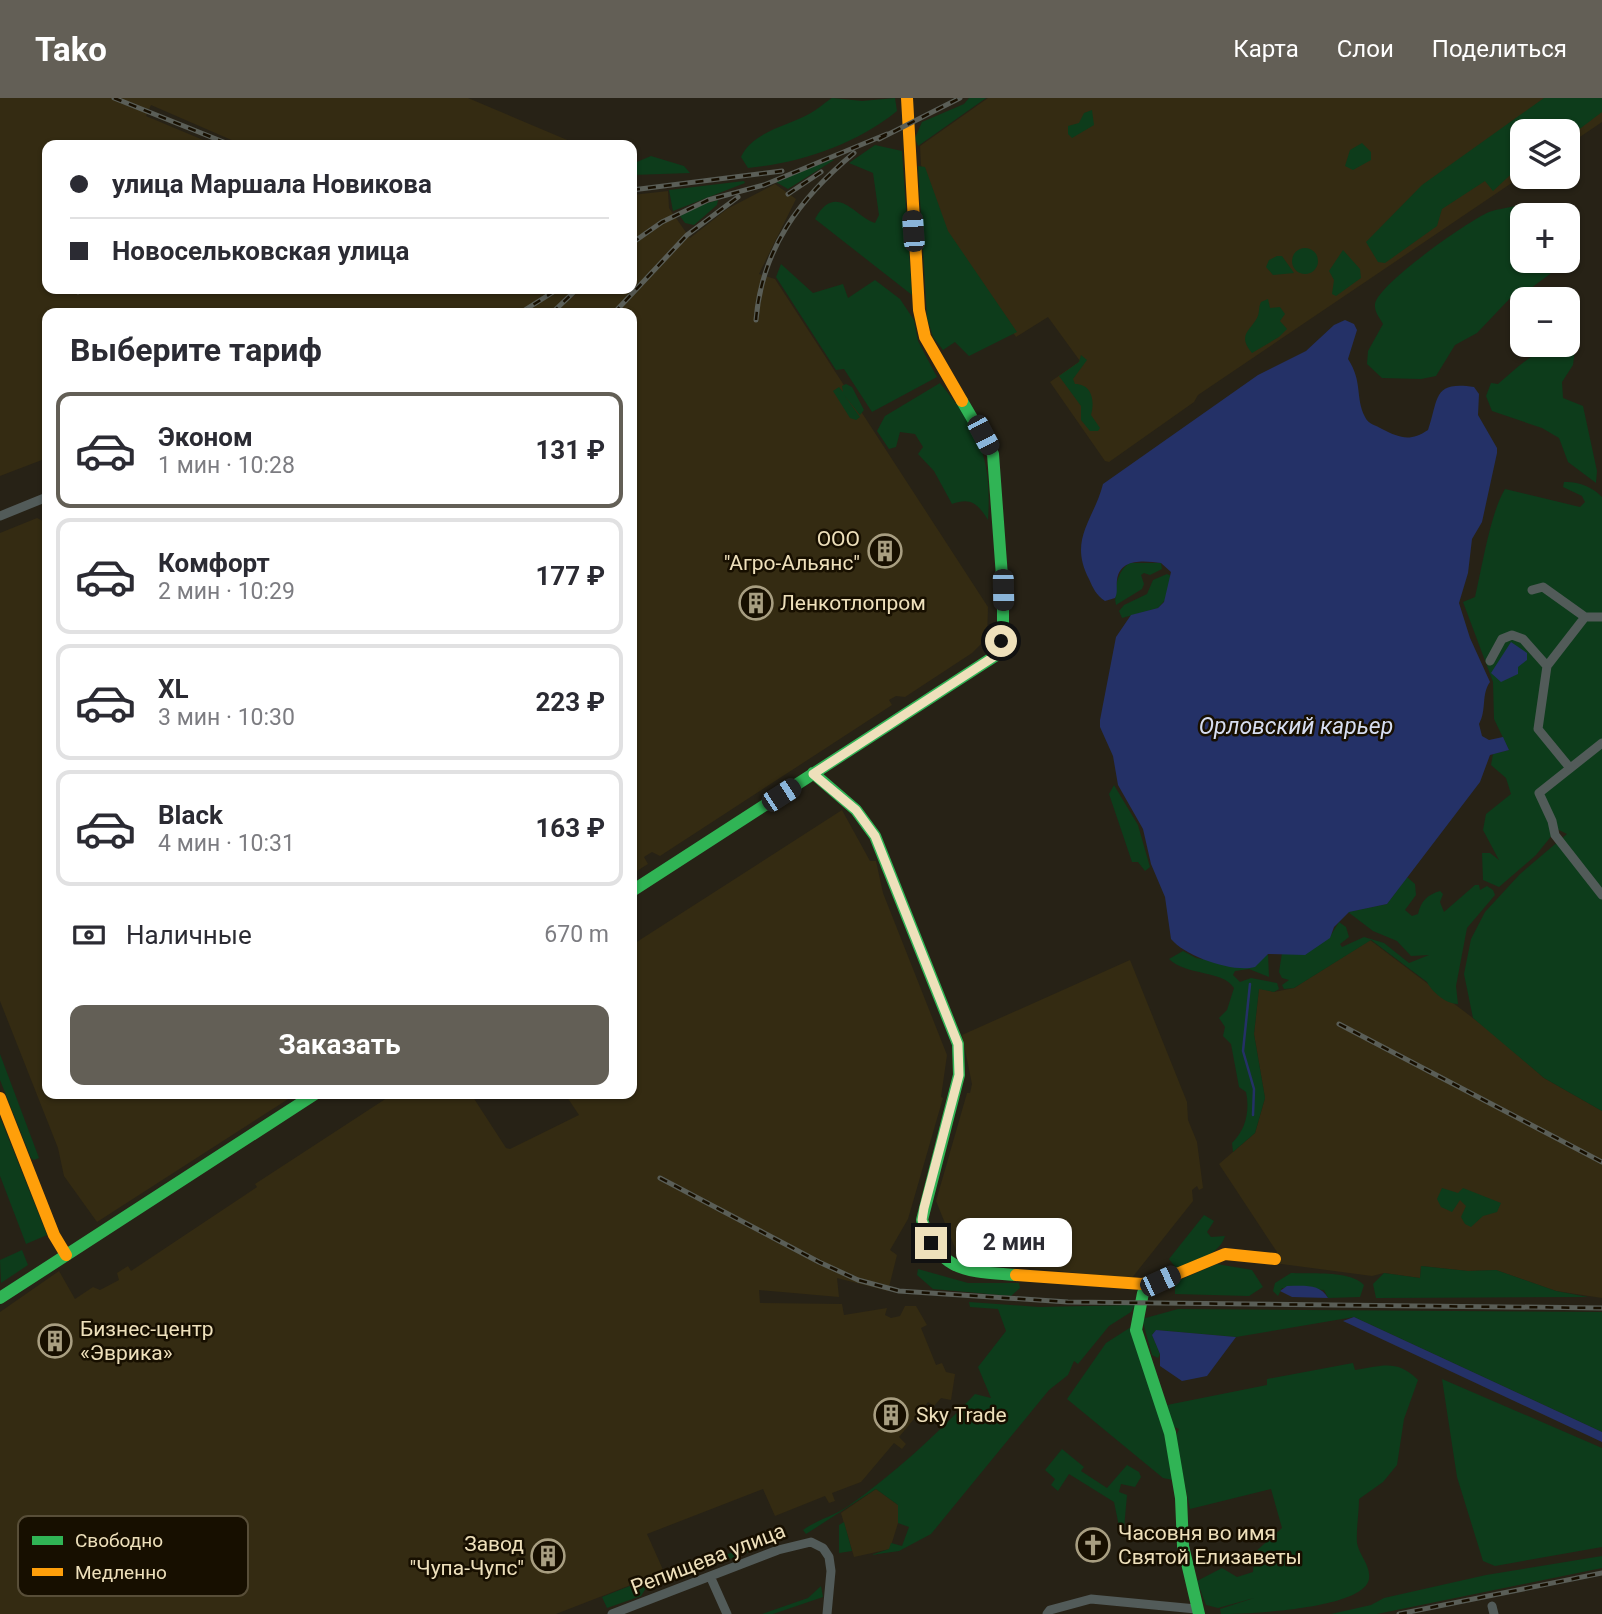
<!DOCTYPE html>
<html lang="ru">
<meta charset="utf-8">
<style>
:root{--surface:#fff;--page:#f7f7f7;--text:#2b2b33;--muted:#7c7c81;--line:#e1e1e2;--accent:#635f56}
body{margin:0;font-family:Roboto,sans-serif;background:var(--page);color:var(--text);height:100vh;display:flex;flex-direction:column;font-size:26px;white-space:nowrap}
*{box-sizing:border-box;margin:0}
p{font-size:23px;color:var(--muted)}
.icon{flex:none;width:38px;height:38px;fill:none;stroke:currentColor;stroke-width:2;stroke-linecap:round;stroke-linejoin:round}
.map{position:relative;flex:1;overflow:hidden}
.panel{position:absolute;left:42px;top:210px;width:595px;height:791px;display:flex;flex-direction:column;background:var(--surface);border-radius:14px;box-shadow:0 2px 5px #0004}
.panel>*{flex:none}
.guide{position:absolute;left:42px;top:42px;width:595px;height:154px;border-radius:14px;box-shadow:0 2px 5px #0004;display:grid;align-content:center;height:154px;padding:0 28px;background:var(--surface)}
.controls{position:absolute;left:1510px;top:21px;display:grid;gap:14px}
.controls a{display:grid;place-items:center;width:70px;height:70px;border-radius:14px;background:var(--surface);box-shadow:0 2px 5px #0004;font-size:35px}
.end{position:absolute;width:32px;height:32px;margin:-16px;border:9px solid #eee0bb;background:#111;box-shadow:0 0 0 4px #111}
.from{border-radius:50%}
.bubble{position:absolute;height:49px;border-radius:14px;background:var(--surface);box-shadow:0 2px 5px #0004;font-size:23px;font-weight:700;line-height:49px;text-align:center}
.car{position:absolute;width:21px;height:42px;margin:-21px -10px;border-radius:9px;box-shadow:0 0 5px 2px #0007;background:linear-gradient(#222 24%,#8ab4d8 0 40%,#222 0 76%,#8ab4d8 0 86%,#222 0)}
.guide b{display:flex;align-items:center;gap:24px;height:66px;font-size:26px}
.guide b+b{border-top:2px solid var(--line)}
.guide i{width:18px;height:18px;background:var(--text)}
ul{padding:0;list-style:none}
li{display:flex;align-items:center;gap:21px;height:116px;margin:0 14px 10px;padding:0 14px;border:4px solid var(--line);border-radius:14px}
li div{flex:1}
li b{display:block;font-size:26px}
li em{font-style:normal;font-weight:700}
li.selected{border-color:var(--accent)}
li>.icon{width:63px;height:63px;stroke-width:1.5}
h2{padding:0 28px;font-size:32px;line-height:84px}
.pay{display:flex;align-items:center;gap:18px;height:77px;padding:0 28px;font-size:26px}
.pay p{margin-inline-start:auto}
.button{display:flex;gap:14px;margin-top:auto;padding:14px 28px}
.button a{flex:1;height:80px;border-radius:14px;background:var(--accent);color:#fff;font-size:28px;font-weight:700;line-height:80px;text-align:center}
header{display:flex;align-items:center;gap:42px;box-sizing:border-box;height:98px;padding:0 35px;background:var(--accent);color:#fff}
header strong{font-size:33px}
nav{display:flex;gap:38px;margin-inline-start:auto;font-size:24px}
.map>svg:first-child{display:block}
</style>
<header>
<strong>Tako</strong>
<nav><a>Карта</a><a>Слои</a><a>Поделиться</a></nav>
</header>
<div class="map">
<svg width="1602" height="1516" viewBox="0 0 1602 1516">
<rect width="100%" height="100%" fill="#272216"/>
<path fill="#342b12" d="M0,0H468L579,47H243L151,7L146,18L215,47H47V191H632V97L668,93L669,110L690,140L727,111L775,86L796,101L759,176L775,181L988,509L987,540L972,555L905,599L896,598L889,602L892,607L660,758L652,754L644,759L648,766L632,776V215H47V360L0,378Z
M988,0H1602V24L1568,47V33H1522V78L1198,297L1194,304L1109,364L1105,363L1050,284L1080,263L1048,219L1016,239L944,133L921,67L920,48Z
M37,420L47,425V996H296L97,1124L64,1078L58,1050L0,903V435Z
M842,712L870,763H876L883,795L947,957L941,999L943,1000L908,1121L890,1152L897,1157L888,1193L837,1180L839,1199L759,1192L760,1205L842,1206L844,1217L887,1210L885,1217L891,1220L900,1218L905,1208H916L927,1227L921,1230L936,1267L942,1265L946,1274L955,1276L951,1302L941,1300L934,1308L928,1304L899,1339L906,1346L902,1351L894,1345L861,1384L832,1395L835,1403L829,1405L825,1398L775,1418L763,1391L647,1436L664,1474L556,1516H0V1214L59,1173L75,1201L93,1189L100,1192L119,1182L117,1175L128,1168L131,1173L257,1089L255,1086L393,996H471L506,1050L510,1051L579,1017L565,996H632V847Z
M1370,842L1494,936L1544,980L1602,1013V1200L1556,1193L1496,1172L1468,1173L1421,1168L1420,1180L1384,1175L1372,1178L1274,1165L1277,1154L1219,1066L1255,1035L1265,1000L1254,936L1259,890L1274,894L1294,890Z
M1130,862L1187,1004L1188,1022L1197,1044L1203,1090L1199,1092L1197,1088L1192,1092L1193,1103L1131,1181L960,1162L936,1103L967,995H970L972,986L962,937Z
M876,1391L898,1407V1425L890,1451L854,1459L841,1415Z"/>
<path fill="#0d3c1b" d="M832,0L862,3L895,0L897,13C855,47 800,65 748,70L741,59C752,34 787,28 809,16C817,12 824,5 832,0Z
M969,0H986L918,48L915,40L922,24L964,6Z
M1544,0H1602V14L1569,39L1568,33H1522L1520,68L1493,93L1485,83L1442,111L1437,128L1385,165L1378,164L1366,144L1422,87Z
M1092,12L1094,27L1072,40L1068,36V28L1079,25L1084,15Z
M1362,45L1371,54V62L1353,72L1345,68L1350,52Z
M875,47L902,53L912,197L815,121C836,83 855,119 875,125L879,117L873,75L849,65Z
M651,58L684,68L690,75L632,77V66Z
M828,61L834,62L788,91L776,84Z
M918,68L925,69L948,133L1017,234L969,258L955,244L943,252L933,239L927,220Z
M744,83L745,85L673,113L669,92Z
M718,102L717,107L694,127L685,125L680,118L698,108Z
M1516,108L1525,117H1522V163H1557L1550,176L1523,196L1515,195L1477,235L1455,247L1436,278L1421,281L1382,280L1367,266L1368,253L1383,226C1380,220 1374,214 1375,206C1378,186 1468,123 1489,114C1497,111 1507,110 1516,108Z
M1292 163a13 13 0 1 1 26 0a13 13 0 1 1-26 0Z
M1343,152L1360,171L1361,180L1336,198L1332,196L1334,182L1329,173Z
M1277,158H1282L1294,175L1273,177L1266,169L1269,162Z
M781,166L813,195L843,186L848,200L875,182L900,201L914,222L918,243L937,279L872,314L844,271L836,272L776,179Z
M1268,201L1270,210L1280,209L1285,216L1280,223L1287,231L1279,239L1252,255C1237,237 1250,233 1257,220C1260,215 1258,210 1261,204Z
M1568,243H1576L1573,267L1562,284L1563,300L1583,308L1597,373L1596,385L1568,364L1559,340L1542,330L1492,313L1486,298L1491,285L1498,286C1519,268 1539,247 1568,247Z
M1081,257L1087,262L1073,281L1075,286C1092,286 1095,303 1091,317L1100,330L1098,333H1090L1081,322V308L1059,278L1079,264Z
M940,285C979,333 992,359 988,422C978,406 971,399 952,406L934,373L918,356L923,349L915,336L900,334L896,349L889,351L877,333L885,318Z
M846,286L852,289L864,312L860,317L844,297L860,319L856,322L850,320L833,293L839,289L843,294L842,288Z
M1564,384C1577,383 1593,389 1602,399V1013L1544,980L1473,920L1464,876L1471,841L1485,814L1520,776L1567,736L1557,731L1536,757L1499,789L1483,782L1482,755H1490L1499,762L1483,732L1486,716L1511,696L1506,680L1491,667L1493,656L1509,652L1494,621L1493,584L1463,504L1475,499C1482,470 1490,416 1505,391L1580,409L1585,404L1582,398L1563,389Z
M1130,465H1161L1162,471L1150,477L1144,475L1141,477L1144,486L1142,491L1116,507C1113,494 1117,472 1130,465Z
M1167,476L1171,478L1166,501L1158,510L1122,520L1119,513L1124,507L1147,496L1153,482Z
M1114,687L1138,727L1150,769L1145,773L1138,764H1132L1109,696Z
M1407,779L1415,786L1416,797L1405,812L1412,818L1418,816C1421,803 1427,797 1440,793L1443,796L1440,804L1444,814L1475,787H1479L1480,792L1487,788L1493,792L1495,797L1467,830L1456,888L1458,906C1446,906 1432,894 1427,884L1371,842L1294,890L1284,891L1282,887L1289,882L1282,880L1279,874L1282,855L1329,840L1339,824L1346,829L1349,839L1340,846L1342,849L1364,839L1384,845L1409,865L1429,857L1411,858L1397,843L1373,833L1348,814L1387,806Z
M1183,853L1196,860L1249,870L1268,856L1269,879L1249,871L1235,873L1233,877L1240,884L1251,880L1277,885L1279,891L1274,894L1259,891L1254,936L1265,1000L1255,1035L1233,1054L1232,1045C1246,1032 1250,1012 1246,994L1239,989L1231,946L1223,938L1225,929L1219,920L1227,912L1234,890C1223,872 1187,878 1169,861Z
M0,956L39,1060L34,1062L31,1060L0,982Z
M0,1019L47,1137L26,1146L0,1078Z
M1442,1090L1458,1095L1463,1090L1501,1105L1497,1114L1483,1118L1471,1129L1465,1126L1461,1119L1466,1108L1460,1102L1452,1114L1441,1109L1437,1101Z
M1204,1117L1214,1123L1207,1134L1211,1139L1225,1138C1219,1158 1195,1162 1176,1170L1169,1161Z
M22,1152L28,1167L1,1185L0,1162Z
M1217,1166L1252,1172L1263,1189L1249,1198L1175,1196V1184Z
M1421,1168L1468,1173L1496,1172L1556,1193L1588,1199L1376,1200L1373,1186L1384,1175L1420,1180Z
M918,1171L968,1185H1019L1020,1190L1011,1198L933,1191L917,1177Z
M1291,1175C1311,1176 1350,1172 1364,1187L1360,1199L1328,1200L1324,1192L1282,1190L1278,1198L1273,1193L1275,1185Z
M969,1204L1039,1209L1135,1207L1131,1214L1109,1228L1078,1266L1074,1263L1068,1277L1049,1292L931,1436L899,1453L871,1457L889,1451L891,1445L902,1448L909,1429L898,1425V1407L876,1391L806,1436L803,1432C817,1422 833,1418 847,1409C894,1376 935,1338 975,1296L991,1300L978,1269L1006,1233L998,1211L970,1209Z
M1178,1211L1602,1214V1334L1354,1219L1236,1239L1156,1232L1152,1237L1160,1256L1158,1260L1152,1257L1142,1221Z
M1131,1229L1157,1299L1173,1382L1163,1380L1067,1301L1106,1245Z
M1353,1265L1355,1272C1382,1268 1397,1261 1418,1282L1404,1321L1397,1367L1383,1384L1359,1401C1359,1415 1356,1431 1357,1445C1359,1457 1371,1468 1369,1481C1364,1511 1247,1516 1221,1516L1220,1511L1254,1500L1218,1510L1206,1507L1197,1483L1222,1470L1237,1479L1253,1474L1255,1454L1282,1430L1271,1391L1190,1411L1175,1340L1179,1331L1172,1328L1167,1307L1267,1287V1281Z
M1442,1281L1602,1350V1449L1495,1468L1483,1463L1457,1379Z
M1062,1351L1084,1369L1081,1373L1107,1390L1127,1367L1139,1374L1141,1379L1135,1389L1121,1386L1119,1394L1127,1397L1124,1431L1120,1433L1114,1404L1069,1376L1058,1393L1051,1387L1055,1381L1045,1372Z
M844,1424L852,1453L839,1455V1427Z
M751,1447L765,1448L706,1470L707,1464Z
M1602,1458V1470L1377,1516H1331L1371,1507L1384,1500L1486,1477Z
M645,1482L646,1490L641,1498L607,1510L602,1499Z
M821,1488L823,1499L773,1516H762L808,1500Z"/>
<path fill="#243167" d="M1345,222L1354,226L1357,232L1348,261C1363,284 1355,299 1365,319C1369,327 1376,327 1382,331C1400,340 1410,344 1428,332C1439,301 1432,283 1474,289L1479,296L1478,317L1497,350V355L1482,424L1472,441L1468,475L1459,505L1470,540L1490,584C1481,596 1487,612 1479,626L1482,638L1489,642L1503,639L1509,652L1490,657L1480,684L1387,806L1349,814L1334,829L1330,840L1305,857L1268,856L1255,869C1234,875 1186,859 1171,841L1165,799L1151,766L1143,731L1118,687L1113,658L1100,629V622L1116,539L1131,517L1158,510L1164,504L1171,474L1161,465C1144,463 1120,460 1117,482C1116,489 1118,494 1115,500L1105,503C1096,497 1093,490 1089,481C1068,441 1094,422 1103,386L1258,277L1306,253L1334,227Z
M1511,544L1527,555V562L1518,569V576L1501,584L1491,575Z
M1287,1188C1302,1188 1320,1185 1328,1200L1292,1199L1280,1193Z
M1354,1219L1602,1334V1344L1343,1223Z
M1156,1232L1236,1239L1207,1278L1182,1283L1160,1268V1256L1152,1237Z"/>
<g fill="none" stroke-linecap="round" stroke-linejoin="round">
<path stroke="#243167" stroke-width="2.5" d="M1250,886L1243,953L1254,991L1253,1017"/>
<path stroke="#525b59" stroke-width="9" d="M0,418L47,399
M1532,492L1543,489L1585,519
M1490,563L1502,541L1512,537L1523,541L1547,568
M1602,645L1539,695L1552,723L1555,737L1602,797
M1570,670L1538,631L1547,568L1585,519H1602
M710,1478L727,1516
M1492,1508L1494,1516
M612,1516L778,1452L811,1444L823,1450L829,1459L831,1473L827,1516
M1047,1516L1050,1512L1091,1501L1196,1511"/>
<path stroke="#30b455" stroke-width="12" d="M813,675L856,712L875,738L958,946L959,977L922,1122C940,1175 966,1173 1016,1177
M632,793L995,558L1003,529V492L993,356L962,303
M1143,1195L1136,1232L1170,1335L1181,1400L1183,1448L1199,1516
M0,1200L315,996"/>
<path stroke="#ff9f0a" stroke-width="12" d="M907,0L919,212L925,239L962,303
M0,1000L54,1137L66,1157
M1016,1177L1142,1186L1160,1183L1225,1156L1275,1161"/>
<defs>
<path id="rail" d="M114,0L231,47
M879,41L960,0
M632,92L782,73
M788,96L821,74
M632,145L662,124L708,102L764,87L887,36
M78,194L87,191
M520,215L558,191
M552,215L577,191
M614,215L687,137L738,99
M756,222C762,150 800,100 854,55
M1339,926L1602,1064
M660,1080L819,1164L858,1182L899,1193L1068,1204L1602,1210
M1399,1516L1602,1475"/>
</defs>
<use href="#rail" stroke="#5a5e57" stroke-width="5"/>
<use href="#rail" stroke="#170f00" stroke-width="2.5" stroke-dasharray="8" stroke-linecap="butt"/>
</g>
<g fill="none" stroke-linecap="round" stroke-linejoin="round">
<path stroke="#eee0bb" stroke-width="9" d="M931,1145L922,1122L924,1110L959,977L958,946L875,738L856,712L813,676L995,558L1001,543"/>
</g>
<defs>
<symbol id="building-ring" viewBox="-11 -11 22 22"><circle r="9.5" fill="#170f00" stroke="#a89e81" stroke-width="1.5"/><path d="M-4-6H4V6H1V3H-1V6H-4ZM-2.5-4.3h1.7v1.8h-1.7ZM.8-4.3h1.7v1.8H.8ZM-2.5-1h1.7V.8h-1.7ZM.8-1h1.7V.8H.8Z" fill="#a89e81"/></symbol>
<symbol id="church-ring" viewBox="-11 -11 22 22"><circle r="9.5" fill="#170f00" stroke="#a89e81" stroke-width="1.5"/><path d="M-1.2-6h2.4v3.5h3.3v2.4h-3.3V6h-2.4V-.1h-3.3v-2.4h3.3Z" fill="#a89e81"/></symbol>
</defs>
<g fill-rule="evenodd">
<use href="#building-ring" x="866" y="434" width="38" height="38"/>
<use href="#building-ring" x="737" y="486" width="38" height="38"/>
<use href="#building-ring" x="36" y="1224" width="38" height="38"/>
<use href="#building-ring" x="872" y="1298" width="38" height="38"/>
<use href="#church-ring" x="1074" y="1428" width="38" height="38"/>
<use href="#building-ring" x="529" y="1439" width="38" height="38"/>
</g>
<g text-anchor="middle" stroke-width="5" stroke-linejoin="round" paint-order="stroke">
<g font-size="21" fill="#eee0bb" stroke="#170f00" text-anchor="start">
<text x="860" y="448" text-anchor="end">ООО<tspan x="860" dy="24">"Агро-Альянс"</tspan></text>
<text x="780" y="512">Ленкотлопром</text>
<text x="80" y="1238">Бизнес-центр<tspan x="80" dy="24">«Эврика»</tspan></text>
<text x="916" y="1324">Sky Trade</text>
<text x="1118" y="1442">Часовня во имя<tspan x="1118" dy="24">Святой Елизаветы</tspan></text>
<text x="524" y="1453" text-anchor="end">Завод<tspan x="524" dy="24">"Чупа-Чупс"</tspan></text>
</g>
<g font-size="21" fill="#eee0bb" stroke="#170f00">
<text transform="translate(708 1461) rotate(-21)" y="7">Репищева улица</text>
</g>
<g font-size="23" font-style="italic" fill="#d6ddf0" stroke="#170f00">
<text x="1296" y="636">Орловский карьер</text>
</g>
</g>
<rect x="18" y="1418" width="230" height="80" rx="10" fill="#170f00" stroke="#584e38" stroke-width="2"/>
<rect x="32" y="1438" width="31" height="9" fill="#30b455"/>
<rect x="32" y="1470" width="31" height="8" fill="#ff9f0a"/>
<g font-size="19" fill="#eee0bb">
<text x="75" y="1449">Свободно</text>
<text x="75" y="1481">Медленно</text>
</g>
</svg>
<div class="controls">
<a><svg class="icon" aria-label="layers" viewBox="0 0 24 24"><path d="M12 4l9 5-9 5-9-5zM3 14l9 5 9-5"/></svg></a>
<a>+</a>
<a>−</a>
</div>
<i class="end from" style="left:1001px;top:543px"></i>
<i class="end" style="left:931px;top:1145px"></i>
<div class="bubble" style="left:956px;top:1120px;width:116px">2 мин</div>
<i class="car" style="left:913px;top:133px;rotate:356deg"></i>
<i class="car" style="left:983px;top:337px;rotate:152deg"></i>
<i class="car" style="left:1003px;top:492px;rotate:179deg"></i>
<i class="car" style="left:781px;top:697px;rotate:57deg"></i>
<i class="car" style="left:1160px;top:1183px;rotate:65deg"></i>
<div class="guide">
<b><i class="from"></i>улица Маршала Новикова</b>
<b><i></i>Новосельковская улица</b>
</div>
<section class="panel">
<h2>Выберите тариф</h2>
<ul>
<li class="selected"><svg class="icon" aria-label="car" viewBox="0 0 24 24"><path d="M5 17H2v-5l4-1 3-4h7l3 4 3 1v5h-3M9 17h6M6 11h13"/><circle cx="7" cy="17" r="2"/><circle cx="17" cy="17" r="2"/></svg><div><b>Эконом</b><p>1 мин · 10:28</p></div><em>131 ₽</em></li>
<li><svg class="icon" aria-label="car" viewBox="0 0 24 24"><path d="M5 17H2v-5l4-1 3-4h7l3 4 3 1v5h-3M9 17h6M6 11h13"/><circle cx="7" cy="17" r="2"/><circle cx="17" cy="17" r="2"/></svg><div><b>Комфорт</b><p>2 мин · 10:29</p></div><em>177 ₽</em></li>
<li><svg class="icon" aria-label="car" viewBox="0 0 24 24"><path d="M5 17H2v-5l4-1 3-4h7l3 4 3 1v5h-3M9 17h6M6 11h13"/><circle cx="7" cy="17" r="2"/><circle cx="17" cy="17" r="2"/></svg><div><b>XL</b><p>3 мин · 10:30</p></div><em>223 ₽</em></li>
<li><svg class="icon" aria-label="car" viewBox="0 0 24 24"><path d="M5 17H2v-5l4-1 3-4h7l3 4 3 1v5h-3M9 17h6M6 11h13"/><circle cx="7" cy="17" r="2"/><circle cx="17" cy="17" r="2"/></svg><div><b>Black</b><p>4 мин · 10:31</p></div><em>163 ₽</em></li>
</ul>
<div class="pay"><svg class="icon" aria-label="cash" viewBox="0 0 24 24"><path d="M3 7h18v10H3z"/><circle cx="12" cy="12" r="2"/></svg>Наличные<p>670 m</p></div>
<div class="button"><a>Заказать</a></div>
</section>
</div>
